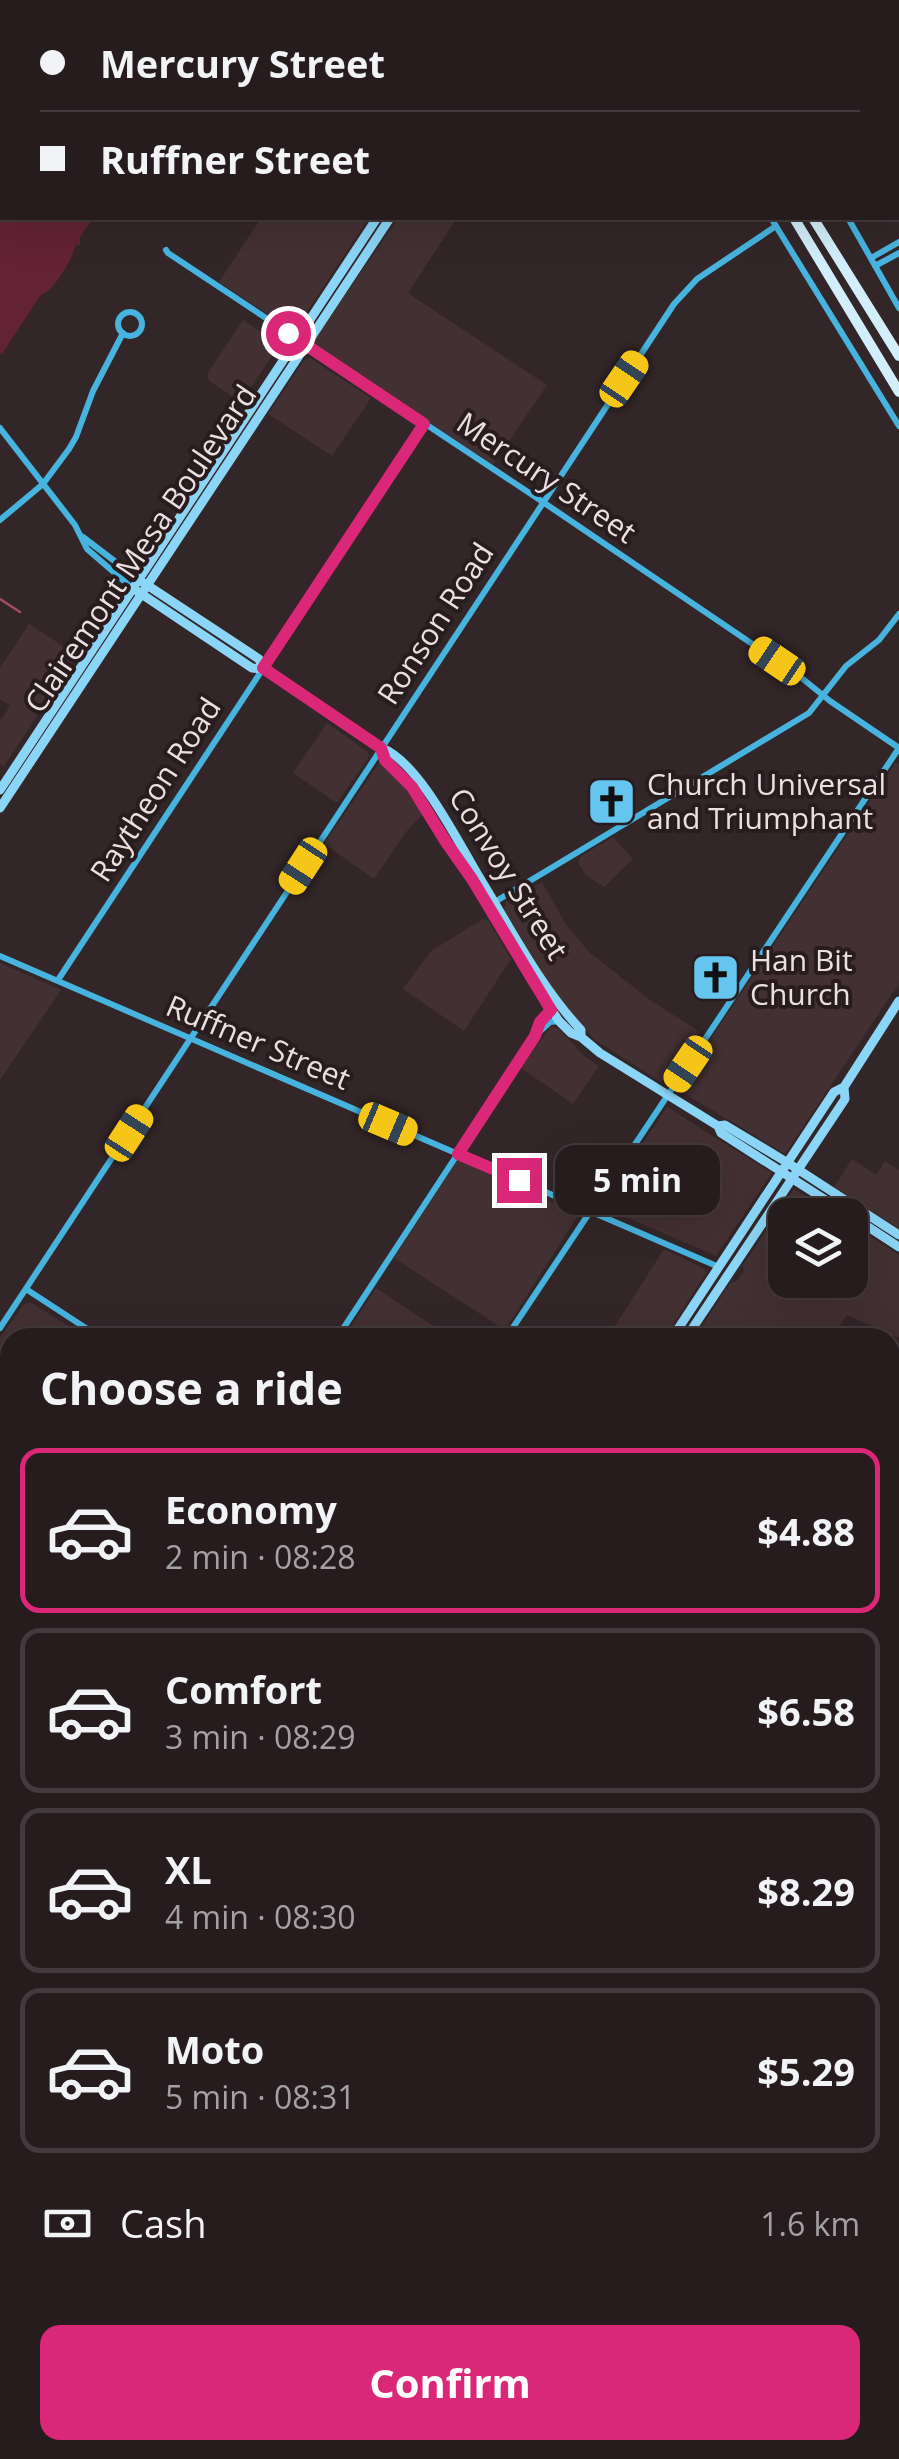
<!DOCTYPE html>
<meta charset="utf-8">
<style>
:root{--surface:#261c1e;--page:#32292b;--text:#f1f3f6;--muted:#a4a1a4;--line:#423a3c;--accent:#db2777}
body{margin:0;font-family:"Open Sans",sans-serif;background:var(--page);color:var(--text);height:100vh;display:flex;flex-direction:column;font-size:38px;white-space:nowrap}
*{box-sizing:border-box;margin:0}
p{font-size:32px;color:var(--muted)}
.icon{flex:none;width:55px;height:55px;fill:none;stroke:currentColor;stroke-width:2;stroke-linecap:round;stroke-linejoin:round}
.map{position:relative;flex:1;overflow:hidden}
.side{position:absolute;left:0px;top:1328px;width:900px;height:1132px;display:flex;flex-direction:column;background:var(--surface);border-radius:30px 30px 0 0;box-shadow:0 10px 40px #0002,0 0 0 2px var(--line)}
.side>*{flex:none}
.hud{position:absolute;left:0px;top:0px;width:900px;height:220px;box-shadow:0 10px 40px #0002,0 0 0 2px var(--line);display:grid;align-content:center;height:220px;padding:0 40px;background:var(--surface)}
.tools{position:absolute;left:768px;top:1198px;display:grid;gap:20px}
.tools a{display:grid;place-items:center;width:100px;height:100px;border-radius:20px;background:var(--surface);box-shadow:0 10px 40px #0002,0 0 0 2px var(--line);font-size:50px}
.end{position:absolute;width:45px;height:45px;margin:-22px;border:12px solid #db2777;background:#fff;box-shadow:0 0 0 5px #fff}
.from{border-radius:50%}
.bubble{position:absolute;height:70px;border-radius:20px;background:var(--surface);box-shadow:0 10px 40px #0002,0 0 0 2px var(--line);font-size:32px;font-weight:700;line-height:70px;text-align:center}
.car{position:absolute;width:30px;height:60px;margin:-30px -15px;border-radius:12px;box-shadow:0 0 8px 2px #0007;background:linear-gradient(#f5c518 24%,#345 0 40%,#f5c518 0 76%,#345 0 86%,#f5c518 0)}
.hud b{display:flex;align-items:center;gap:35px;height:95px;font-size:38px}
.hud b+b{border-top:2px solid var(--line)}
.hud i{width:25px;height:25px;background:var(--text)}
ul{padding:0;list-style:none}
li{display:flex;align-items:center;gap:30px;height:165px;margin:0 20px 15px;padding:0 20px;border:5px solid var(--line);border-radius:20px}
li div{flex:1}
li b{display:block;font-size:38px}
li em{font-style:normal;font-weight:700}
li.on{border-color:var(--accent)}
li>.icon{width:90px;height:90px;stroke-width:1.5}
h2{padding:0 40px;font-size:45px;line-height:120px}
.pay{display:flex;align-items:center;gap:25px;height:110px;padding:0 40px;font-size:38px}
.pay p{margin-inline-start:auto}
.primary-button{display:flex;gap:20px;margin-top:auto;padding:20px 40px}
.primary-button a{flex:1;height:115px;border-radius:20px;background:var(--accent);color:#fff;font-size:40px;font-weight:700;line-height:115px;text-align:center}
.map>svg:first-child{display:block}
</style>
<div class="map">
<svg width="899" height="2459" viewBox="0 0 899 2459">
<rect width="100%" height="100%" fill="#332628"/>
<path fill="#433033" d="M261,218H369L293,333L269,315L219,282Z
M398,218H457L408,293L547,385L493,465L312,344Z
M243,320L280,344L241,402L209,381L207,374Z
M310,358L371,398L332,456L268,414L304,360Z
M29,624L77,655L4,766L0,764V721L10,706L0,699V668Z
M327,723L368,752L369,757L337,803L293,773Z
M896,762L899,764V983L785,1154L677,1089Z
M379,763L402,785L423,814L406,832L374,879L324,844Z
M613,837L633,859L604,887L586,875L578,863L581,856Z
M542,882L567,926L589,952L650,1000L700,1032L670,1079L661,1082L595,1040L555,995L504,910L506,902Z
M483,919L488,920L511,959L464,1031L403,989L431,951Z
M0,963L61,990L0,1080Z
M551,1026L559,1029L585,1057L599,1066L573,1104L521,1068Z
M667,1107L772,1173L716,1256L600,1206Z
M852,1159L876,1175L885,1161L899,1170V1229L834,1187Z
M458,1160L577,1213V1217L505,1330L394,1258Z
M794,1189L837,1215H785V1280H850V1223L899,1255V1338L847,1315L832,1337H695L730,1283L737,1281L744,1271L743,1265L747,1259Z
M664,1249L704,1269L706,1273L665,1337H608Z
M376,1288L450,1337H344Z
M30,1302L86,1337L10,1338V1489L0,1487V1338L23,1305Z
M0,1694L10,1702V1845L0,1850Z
M10,2330V2450H49L43,2459H0V2336Z"/>
<path fill="#632334" d="M0,155L2,156V218H93L80,237V245H76C70,263 56,288 40,296L2,354L0,353Z"/>
<g fill="none" stroke-linecap="round" stroke-linejoin="round">
<path stroke="#a04e61" stroke-width="2.5" d="M53,0V2
M0,150L2,151
M0,599L20,612"/>
<path stroke="#47b4df" stroke-width="6" d="M476,2V0
M751,2L752,0
M894,2V0
M771,218L899,426
M848,218L899,308
M166,250L168,253L537,498L798,675L830,701L899,748
M871,258L899,242
M875,266L899,253
M118 324a12 12 0 1 1 24 0a12 12 0 1 1-24 0Z
M0,428L75,525L87,549L132,588
M0,520L43,484L69,449L76,437L93,391L123,333
M83,537L138,579
M493,903L809,713L846,666L879,640L899,614
M0,956L719,1267
M58,980L424,424
M537,1030L540,1022L551,1010
M26,1289L101,1338
M0,1328L674,304L697,279L776,226
M337,1338L535,1036L550,1022L559,1021
M506,1338L899,748
M0,1685L10,1692
M890,1725L899,1726
M0,1888L10,1883
M890,2001L899,1988
M0,2255L10,2273
M0,2275L10,2293
M0,2329L10,2323
M150,2450L154,2459
M739,2450L752,2459
M365,2459L371,2450"/>
<path stroke="#8bd5f6" stroke-width="9" d="M521,2L524,0
M536,2L539,0
M144,583L259,659L263,669
M137,591L252,668L263,669L381,748C417,759 458,842 478,875C510,927 539,985 581,1030V1037
M381,748L385,760L412,787L446,842L472,879L532,981L559,1021L571,1033L581,1037L600,1053L718,1126L721,1133L849,1215
M0,790L377,218
M0,808L390,218
M718,1126L725,1125L788,1163L899,1235
M850,1215L899,1247
M672,1338L834,1092L844,1087L899,1001
M686,1338L845,1099L844,1087
M52,2459L58,2450
M66,2459L72,2450"/>
<path stroke="#d2eefb" stroke-width="10" d="M566,0L569,2
M650,0L652,2
M661,0L662,2
M681,0L683,2
M694,0L695,2
M720,2L721,0
M794,218L899,392
M813,218L899,356
M0,1502L10,1503
M0,1519L10,1521
M890,1613L899,1615
M890,1623L899,1624
M890,1639L899,1641"/>
</g>
<g fill="none" stroke-linecap="round" stroke-linejoin="round">
<path stroke="#db2777" stroke-width="12" d="M288,333L424,424L263,668L381,748L385,760L412,787L446,842L472,879L551,1010L540,1022L535,1036L458,1154L519,1180"/>
</g>
<defs>
<symbol id="church-square" viewBox="-11 -11 22 22"><rect x="-9" y="-9" width="18" height="18" rx="4" fill="#64c5ee" stroke="#291c1e"/><path d="M-1.2-6h2.4v3.5h3.3v2.4h-3.3V6h-2.4V-.1h-3.3v-2.4h3.3Z" fill="#111"/></symbol>
</defs>
<g fill-rule="evenodd">
<use href="#church-square" x="584" y="774" width="55" height="55"/>
<use href="#church-square" x="688" y="950" width="55" height="55"/>
</g>
<g text-anchor="middle" stroke-width="8" stroke-linejoin="round" paint-order="stroke">
<g font-size="30" fill="#eae0e2" stroke="#291c1e">
<text transform="translate(546 478) rotate(34)" y="10">Mercury Street</text>
<text transform="translate(141 549) rotate(-56)" y="10">Clairemont Mesa Boulevard</text>
<text transform="translate(436 624) rotate(-57)" y="10">Ronson Road</text>
<text transform="translate(156 790) rotate(-57)" y="10">Raytheon Road</text>
<text transform="translate(508 874) rotate(58)" y="10">Convoy Street</text>
<text transform="translate(258 1043) rotate(23)" y="10">Ruffner Street</text>
</g>
<g font-size="30" fill="#eae0e2" stroke="#291c1e" text-anchor="start">
<text x="647" y="795">Church Universal<tspan x="647" dy="34">and Triumphant</tspan></text>
<text x="750" y="971">Han Bit<tspan x="750" dy="34">Church</tspan></text>
</g>
</g>
</svg>
<div class="tools">
<a><svg class="icon" aria-label="layers" viewBox="0 0 24 24"><path d="M12 4l9 5-9 5-9-5zM3 14l9 5 9-5"/></svg></a>
</div>
<i class="end from" style="left:288px;top:333px"></i>
<i class="end" style="left:519px;top:1180px"></i>
<div class="bubble" style="left:555px;top:1145px;width:165px">5 min</div>
<i class="car" style="left:624px;top:379px;rotate:34deg"></i>
<i class="car" style="left:777px;top:661px;rotate:304deg"></i>
<i class="car" style="left:303px;top:866px;rotate:213deg"></i>
<i class="car" style="left:688px;top:1064px;rotate:214deg"></i>
<i class="car" style="left:388px;top:1124px;rotate:113deg"></i>
<i class="car" style="left:129px;top:1133px;rotate:33deg"></i>
<div class="hud">
<b><i class="from"></i>Mercury Street</b>
<b><i></i>Ruffner Street</b>
</div>
<section class="side">
<h2>Choose a ride</h2>
<ul>
<li class="on"><svg class="icon" aria-label="car" viewBox="0 0 24 24"><path d="M5 17H2v-5l4-1 3-4h7l3 4 3 1v5h-3M9 17h6M6 11h13"/><circle cx="7" cy="17" r="2"/><circle cx="17" cy="17" r="2"/></svg><div><b>Economy</b><p>2 min · 08:28</p></div><em>$4.88</em></li>
<li><svg class="icon" aria-label="car" viewBox="0 0 24 24"><path d="M5 17H2v-5l4-1 3-4h7l3 4 3 1v5h-3M9 17h6M6 11h13"/><circle cx="7" cy="17" r="2"/><circle cx="17" cy="17" r="2"/></svg><div><b>Comfort</b><p>3 min · 08:29</p></div><em>$6.58</em></li>
<li><svg class="icon" aria-label="car" viewBox="0 0 24 24"><path d="M5 17H2v-5l4-1 3-4h7l3 4 3 1v5h-3M9 17h6M6 11h13"/><circle cx="7" cy="17" r="2"/><circle cx="17" cy="17" r="2"/></svg><div><b>XL</b><p>4 min · 08:30</p></div><em>$8.29</em></li>
<li><svg class="icon" aria-label="car" viewBox="0 0 24 24"><path d="M5 17H2v-5l4-1 3-4h7l3 4 3 1v5h-3M9 17h6M6 11h13"/><circle cx="7" cy="17" r="2"/><circle cx="17" cy="17" r="2"/></svg><div><b>Moto</b><p>5 min · 08:31</p></div><em>$5.29</em></li>
</ul>
<div class="pay"><svg class="icon" aria-label="cash" viewBox="0 0 24 24"><path d="M3 7h18v10H3z"/><circle cx="12" cy="12" r="2"/></svg>Cash<p>1.6 km</p></div>
<div class="primary-button"><a>Confirm</a></div>
</section>
</div>
